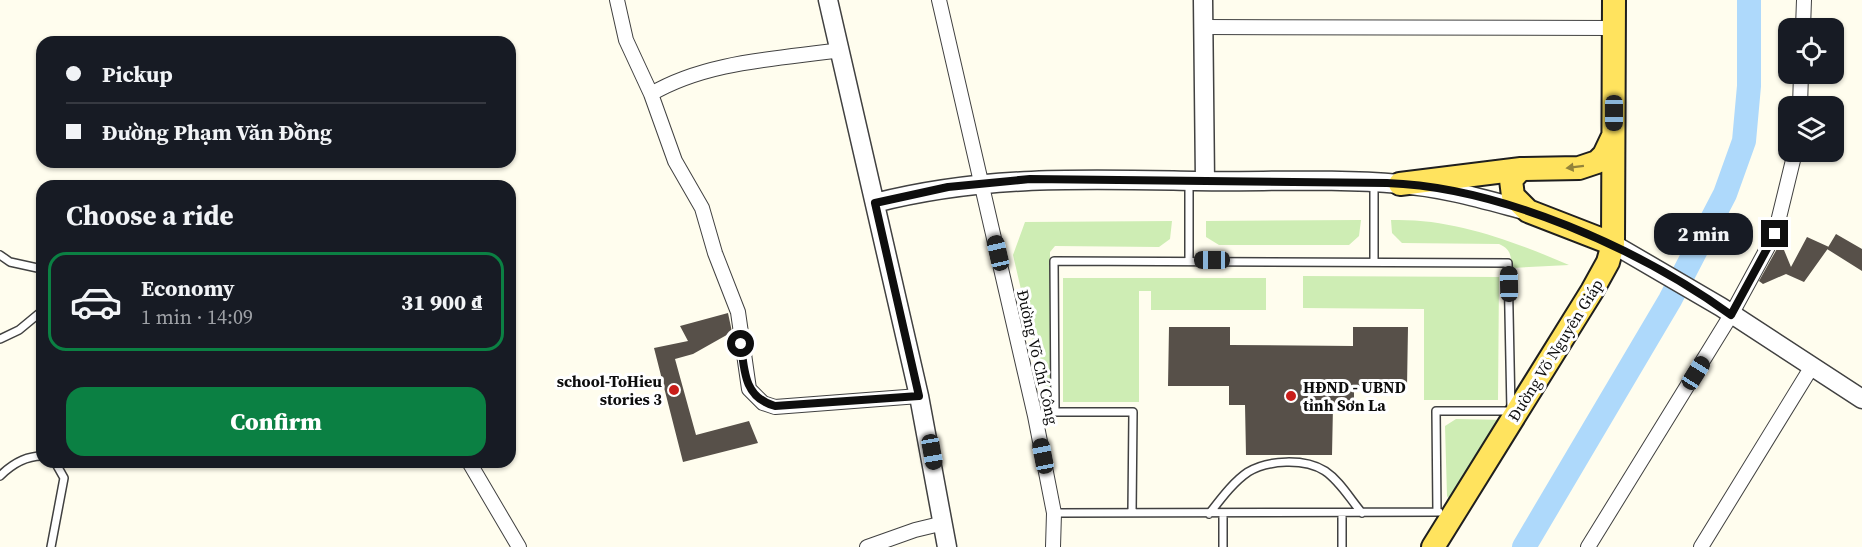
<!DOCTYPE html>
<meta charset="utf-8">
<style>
:root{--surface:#171b24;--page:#20242c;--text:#f1f3f6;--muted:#9ea1a6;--line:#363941;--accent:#0b8043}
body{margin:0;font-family:"Source Serif 4",serif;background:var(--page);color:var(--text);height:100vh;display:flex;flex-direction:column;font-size:22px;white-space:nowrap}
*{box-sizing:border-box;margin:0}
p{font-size:20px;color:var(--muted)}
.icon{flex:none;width:33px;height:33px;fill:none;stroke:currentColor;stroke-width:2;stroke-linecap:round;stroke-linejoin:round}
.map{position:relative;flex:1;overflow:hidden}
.panel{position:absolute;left:36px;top:180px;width:480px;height:288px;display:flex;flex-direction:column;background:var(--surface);border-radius:18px;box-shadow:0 2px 4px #0004}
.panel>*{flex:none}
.top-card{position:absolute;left:36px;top:36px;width:480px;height:132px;border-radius:18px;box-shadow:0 2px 4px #0004;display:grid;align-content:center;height:132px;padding:0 30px;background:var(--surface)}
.fabs{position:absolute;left:1778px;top:18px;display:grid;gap:12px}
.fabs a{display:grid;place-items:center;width:66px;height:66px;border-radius:12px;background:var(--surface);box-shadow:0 2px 4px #0004;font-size:30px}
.end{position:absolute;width:27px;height:27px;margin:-14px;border:8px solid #0e0e0e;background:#fff;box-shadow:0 0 0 3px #fff}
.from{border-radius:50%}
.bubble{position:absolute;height:42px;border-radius:18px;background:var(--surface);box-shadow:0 2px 4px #0004;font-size:20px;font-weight:800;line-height:42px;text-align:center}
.car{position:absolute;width:18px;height:36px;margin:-18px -9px;border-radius:8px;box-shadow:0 0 4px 2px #0007;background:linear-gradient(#222 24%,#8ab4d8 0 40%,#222 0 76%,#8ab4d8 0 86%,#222 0)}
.top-card b{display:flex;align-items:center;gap:21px;height:57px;font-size:22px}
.top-card b+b{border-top:2px solid var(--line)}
.top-card i{width:15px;height:15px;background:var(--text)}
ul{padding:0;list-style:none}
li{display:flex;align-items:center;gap:18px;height:99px;margin:0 12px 9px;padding:0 18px;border:3px solid transparent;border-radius:18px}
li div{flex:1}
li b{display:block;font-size:22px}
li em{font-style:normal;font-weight:800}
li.on{border-color:var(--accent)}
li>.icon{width:54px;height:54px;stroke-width:1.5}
h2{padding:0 30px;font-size:27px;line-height:72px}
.action{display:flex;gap:12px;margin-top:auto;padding:12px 30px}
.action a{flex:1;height:69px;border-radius:18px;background:var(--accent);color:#fff;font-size:24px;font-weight:800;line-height:69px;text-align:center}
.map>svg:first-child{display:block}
</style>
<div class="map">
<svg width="1862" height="547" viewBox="0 0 1862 547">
<rect width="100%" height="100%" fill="#fffdee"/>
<path fill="#ceedb4" d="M1361,220L1359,236L1349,245H1219L1206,237V221Z
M1391,220C1453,218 1513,241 1569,265L1512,268C1511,256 1511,249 1499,244L1402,243L1392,233Z
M1172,221L1170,239L1159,247L1055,246L1050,252V398L1047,401L1013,255L1025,222Z
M1303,276L1499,277L1498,400H1424V309L1303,308Z
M1063,278H1266V310H1151V291H1139V402H1063Z
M1456,419L1505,420L1450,501L1447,496L1445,426Z"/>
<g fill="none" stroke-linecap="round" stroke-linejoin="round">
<path stroke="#aed9fb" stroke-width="24" d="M1524,547L1670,300L1725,194L1744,141L1749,86V0"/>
</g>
<path fill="#575049" d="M1836,234L1862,249V271L1827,249Z
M1807,237L1829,247L1804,282L1786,274L1763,284L1759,281L1778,247L1784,250L1791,267Z
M728,313L732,332L693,354L675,359L696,435L749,421L758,443L683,462L654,348L688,341L680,326Z
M1169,327H1230V345L1353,346V327H1408L1407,387H1354V406H1333L1332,455H1246L1245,405H1229V386H1168Z"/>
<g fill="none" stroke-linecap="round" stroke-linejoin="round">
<defs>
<path id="service" d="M1189,183V260
M1374,183V261
M0,255L10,262L42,269
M0,339L19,330L42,311
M1055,412L1054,261L1508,263L1511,411H1436L1437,512
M1035,416L1050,412H1133L1132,513
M0,476C12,464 25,456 42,456
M1054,513L1439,512
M1209,514C1220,500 1233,482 1248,472C1268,460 1304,458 1325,471C1340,481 1350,499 1362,513
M1223,514V547
M51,547L64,478L55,462
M1342,547V513"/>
<path id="minor" d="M617,0L626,40L651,94L675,161L702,208L715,253L738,312L749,389L763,403L775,407L919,396
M939,0L1035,416L1054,513L1053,547
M1203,27L1614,28
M1803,28L1804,0
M651,94C707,61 778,59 841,50
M1800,106L1801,74
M469,462L519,547
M867,547L915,530L944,523
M1588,547L1731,315L1775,234L1795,152
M1701,547L1811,368"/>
<path id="tertiary" d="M828,0L919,396L947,547
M1203,0L1205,181
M875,203C985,175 1084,179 1195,181C1263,182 1332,178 1400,184C1443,187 1486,200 1528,211
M1613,244L1721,307L1862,399"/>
<path id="primary" d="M1521,169L1511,180L1513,196L1528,211L1613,244
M1400,184L1521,169L1579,168L1597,162L1604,155L1613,136
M1433,547L1592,291L1608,262L1613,244L1614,0"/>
</defs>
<use href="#service" stroke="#414141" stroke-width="10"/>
<use href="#minor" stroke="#414141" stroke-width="16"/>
<use href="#tertiary" stroke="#414141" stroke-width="21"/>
<use href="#primary" stroke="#1f1f1f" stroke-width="26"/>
<use href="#service" stroke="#fff" stroke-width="7"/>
<use href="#minor" stroke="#fff" stroke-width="14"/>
<use href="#tertiary" stroke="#fff" stroke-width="18"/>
<use href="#primary" stroke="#ffe35e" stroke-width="22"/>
</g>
<defs><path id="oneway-solid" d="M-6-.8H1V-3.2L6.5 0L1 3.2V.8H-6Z" transform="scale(1.5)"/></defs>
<use fill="#93833a" href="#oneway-solid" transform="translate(1575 167) rotate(173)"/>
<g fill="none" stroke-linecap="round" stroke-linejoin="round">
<path stroke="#0e0e0e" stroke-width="8" d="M741,344C744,372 745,398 775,406L919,396L875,203L948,187L1030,179L1387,183C1501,187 1640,249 1731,315L1775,234"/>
</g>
<g fill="#c91e1a" stroke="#fff" stroke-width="2">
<circle cx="674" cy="390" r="6"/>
<circle cx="1291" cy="396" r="6"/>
</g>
<g text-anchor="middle" stroke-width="6" stroke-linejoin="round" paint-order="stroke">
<g font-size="16" fill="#0e0e0e" stroke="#fff">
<text transform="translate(1555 350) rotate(-58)" y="6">Đường Võ Nguyên Giáp</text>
<text transform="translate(1038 357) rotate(77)" y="6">Đường Võ Chí Công</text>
</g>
<g font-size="16" font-weight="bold" fill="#0e0e0e" stroke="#fff" text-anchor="end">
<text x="662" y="387">school-ToHieu<tspan x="662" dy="18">stories 3</tspan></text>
<text x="1303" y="393" text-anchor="start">HĐND - UBND<tspan x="1303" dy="18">tỉnh Sơn La</tspan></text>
</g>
</g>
</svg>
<div class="fabs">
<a><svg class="icon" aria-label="locate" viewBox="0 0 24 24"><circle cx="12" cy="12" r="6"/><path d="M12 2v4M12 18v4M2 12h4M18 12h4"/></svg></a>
<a><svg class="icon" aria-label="layers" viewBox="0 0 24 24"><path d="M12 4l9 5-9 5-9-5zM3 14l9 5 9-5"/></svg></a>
</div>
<i class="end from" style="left:741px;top:344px"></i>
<i class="end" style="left:1775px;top:234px"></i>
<div class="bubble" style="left:1654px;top:213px;width:99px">2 min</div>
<i class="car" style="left:1614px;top:113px;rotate:180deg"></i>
<i class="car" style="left:998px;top:253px;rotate:347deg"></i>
<i class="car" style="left:1212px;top:260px;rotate:270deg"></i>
<i class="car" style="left:1509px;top:284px;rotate:359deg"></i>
<i class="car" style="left:1696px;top:373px;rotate:32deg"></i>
<i class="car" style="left:932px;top:452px;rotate:170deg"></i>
<i class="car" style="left:1043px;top:456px;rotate:349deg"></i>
<div class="top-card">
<b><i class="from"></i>Pickup</b>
<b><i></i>Đường Phạm Văn Đồng</b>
</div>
<section class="panel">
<h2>Choose a ride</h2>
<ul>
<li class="on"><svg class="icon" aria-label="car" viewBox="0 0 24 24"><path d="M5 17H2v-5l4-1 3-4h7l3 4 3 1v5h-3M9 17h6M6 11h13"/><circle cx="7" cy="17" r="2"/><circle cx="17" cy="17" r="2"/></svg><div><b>Economy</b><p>1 min · 14:09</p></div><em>31 900 ₫</em></li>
</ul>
<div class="action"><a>Confirm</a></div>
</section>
</div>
